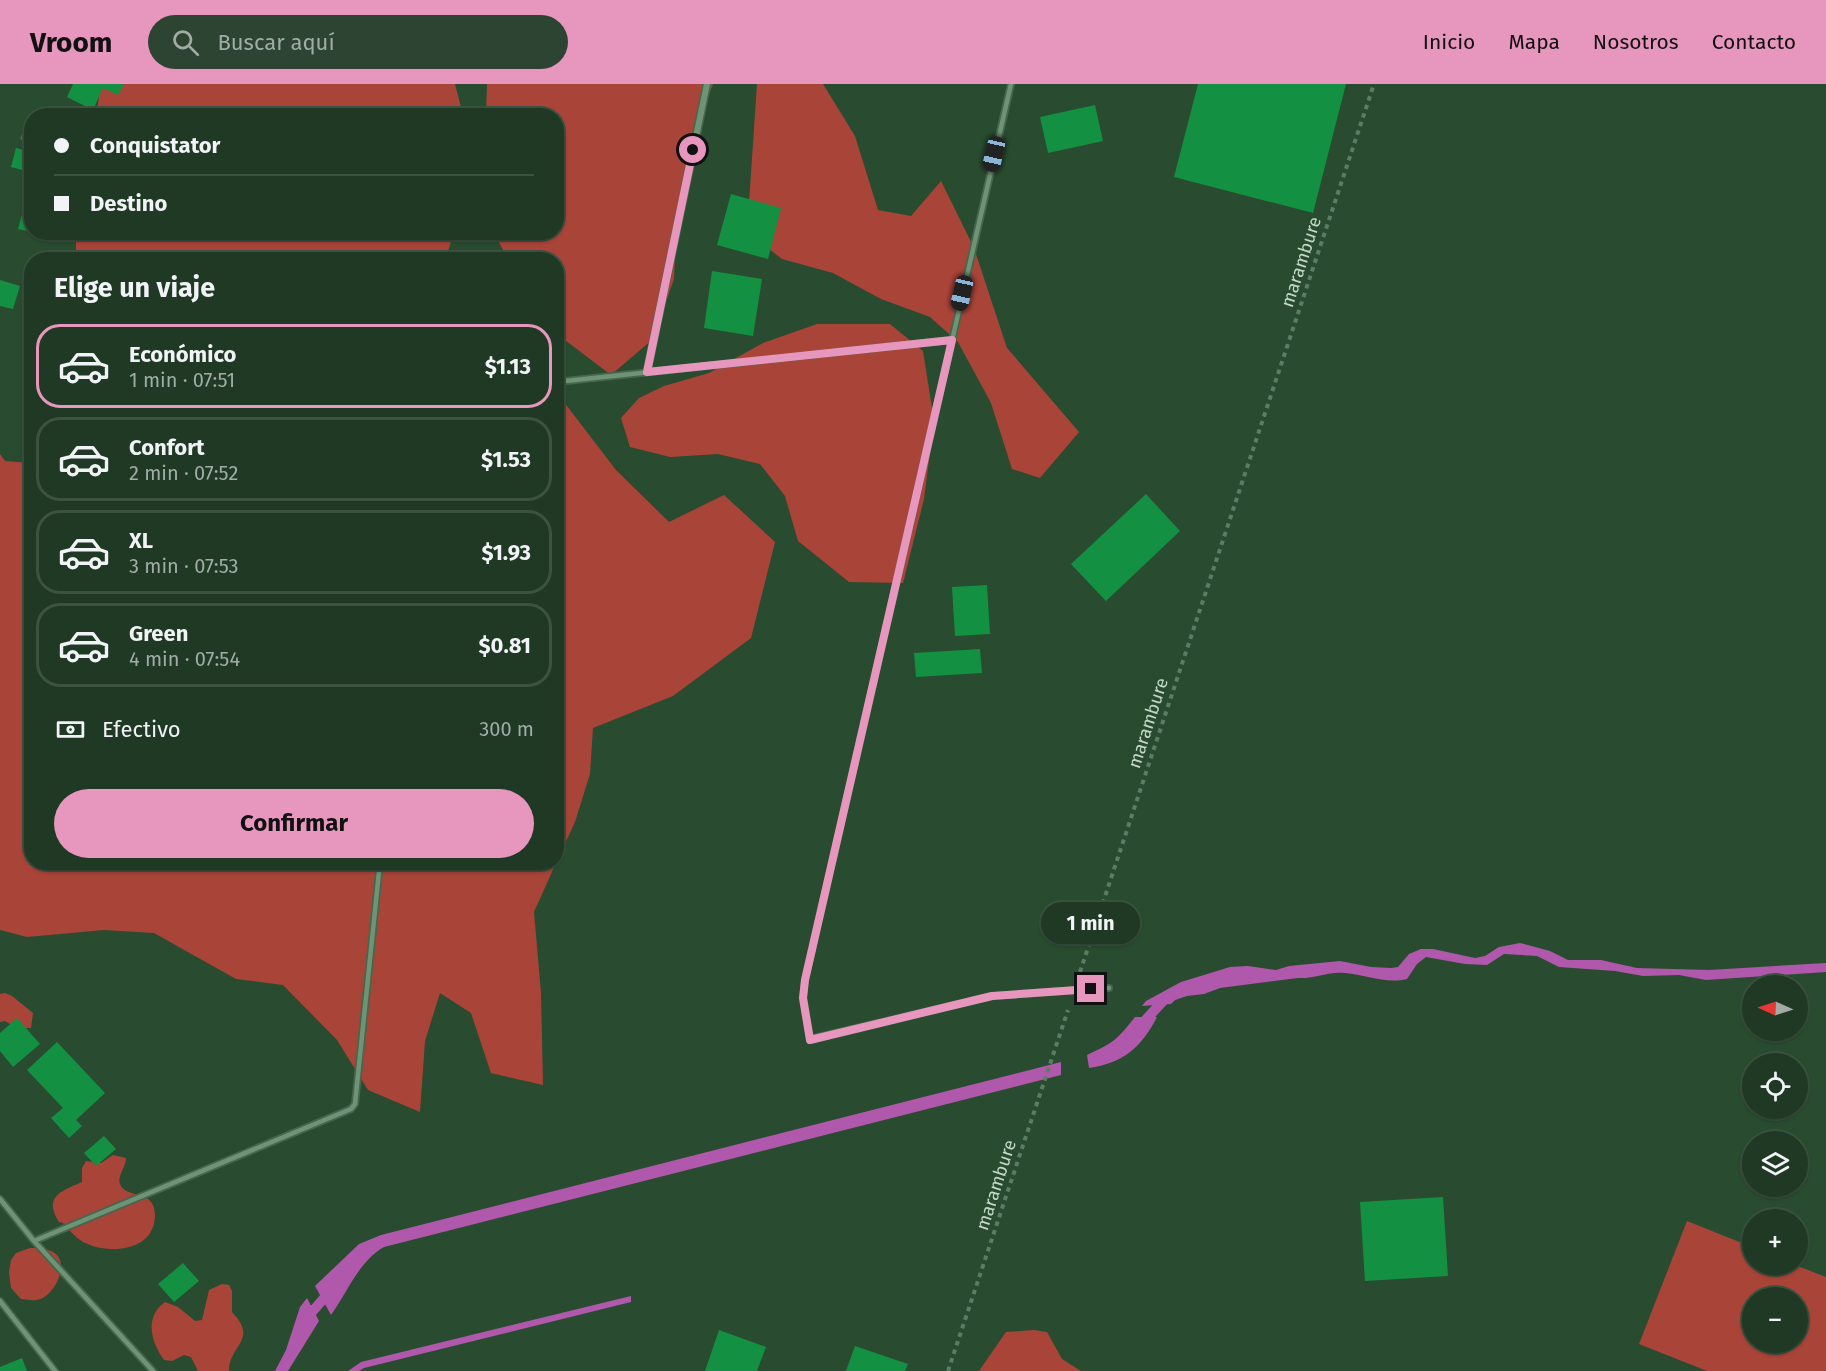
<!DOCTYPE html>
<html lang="es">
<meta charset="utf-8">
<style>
:root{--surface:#1f3924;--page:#2c4431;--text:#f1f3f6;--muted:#a1aca6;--line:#3c5341;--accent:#e797bd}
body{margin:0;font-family:"Fira Sans",sans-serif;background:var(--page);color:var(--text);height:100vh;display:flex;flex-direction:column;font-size:22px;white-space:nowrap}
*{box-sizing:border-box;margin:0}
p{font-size:20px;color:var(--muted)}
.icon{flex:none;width:33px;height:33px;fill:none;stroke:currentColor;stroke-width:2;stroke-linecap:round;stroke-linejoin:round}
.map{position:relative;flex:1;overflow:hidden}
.details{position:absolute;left:24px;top:168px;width:540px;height:618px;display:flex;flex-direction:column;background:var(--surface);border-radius:24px;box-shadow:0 2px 4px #0004,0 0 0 2px var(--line)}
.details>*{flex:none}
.banner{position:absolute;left:24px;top:24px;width:540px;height:132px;border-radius:24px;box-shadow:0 2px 4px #0004,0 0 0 2px var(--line);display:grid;align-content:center;height:132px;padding:0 30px;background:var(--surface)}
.needle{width:39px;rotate:273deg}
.controls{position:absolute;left:1742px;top:891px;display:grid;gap:12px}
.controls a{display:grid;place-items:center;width:66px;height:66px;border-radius:50%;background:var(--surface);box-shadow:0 2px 4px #0004,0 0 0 2px var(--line);font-size:30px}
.end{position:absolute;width:27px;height:27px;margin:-14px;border:8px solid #e797bd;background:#111;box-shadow:0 0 0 3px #111}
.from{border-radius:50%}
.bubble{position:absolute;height:42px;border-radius:21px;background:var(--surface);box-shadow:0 2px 4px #0004,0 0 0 2px var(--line);font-size:20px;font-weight:700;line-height:42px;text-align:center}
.car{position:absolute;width:18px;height:36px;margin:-18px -9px;border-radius:8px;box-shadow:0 0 4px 2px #0007;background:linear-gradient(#222 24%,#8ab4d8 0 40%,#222 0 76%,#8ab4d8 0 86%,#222 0)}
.banner b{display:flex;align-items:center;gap:21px;height:57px;font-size:22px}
.banner b+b{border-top:2px solid var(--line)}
.banner i{width:15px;height:15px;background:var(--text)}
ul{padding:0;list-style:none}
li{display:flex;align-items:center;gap:18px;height:84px;margin:0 12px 9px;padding:0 18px;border:3px solid var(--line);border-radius:24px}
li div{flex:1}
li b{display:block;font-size:22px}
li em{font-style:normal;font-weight:700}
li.selected{border-color:var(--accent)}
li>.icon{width:54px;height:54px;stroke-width:1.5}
h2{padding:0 30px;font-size:27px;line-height:72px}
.pay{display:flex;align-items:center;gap:15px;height:66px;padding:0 30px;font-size:22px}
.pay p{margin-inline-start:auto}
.action{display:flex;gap:12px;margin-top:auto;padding:12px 30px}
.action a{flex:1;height:69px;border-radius:36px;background:var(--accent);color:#111;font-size:24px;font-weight:700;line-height:69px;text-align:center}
header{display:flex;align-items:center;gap:36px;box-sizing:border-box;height:84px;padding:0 30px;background:var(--accent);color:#111}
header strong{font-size:28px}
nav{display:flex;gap:33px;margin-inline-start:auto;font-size:21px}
.search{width:420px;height:54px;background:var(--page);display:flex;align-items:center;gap:15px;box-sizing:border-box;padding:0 21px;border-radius:33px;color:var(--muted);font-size:22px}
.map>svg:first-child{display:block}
</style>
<header>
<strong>Vroom</strong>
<div class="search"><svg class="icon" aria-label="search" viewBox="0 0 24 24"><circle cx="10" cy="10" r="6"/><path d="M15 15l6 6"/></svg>Buscar aquí</div>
<nav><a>Inicio</a><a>Mapa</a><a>Nosotros</a><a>Contacto</a></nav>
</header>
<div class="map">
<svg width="1826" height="1287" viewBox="0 0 1826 1287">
<rect width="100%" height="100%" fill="#294c30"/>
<path fill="#a94438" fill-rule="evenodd" d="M101,0H455L463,31L96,32Z
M487,0H713L691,55L677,127L674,195L653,255L611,291L557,250L556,176L508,175L494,149L556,148V32H486Z
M757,0H823L855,52L878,126L911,132L941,97L974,164L1007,264L1079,348L1040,394L1012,385L991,319L958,258L930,233L881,215L833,189L782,175L755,154L749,119Z
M76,149V148L453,149L446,176L76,175Z
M817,240H890L923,267L934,337L924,415L903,499L849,498L798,457L785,412L760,380L718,370L670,373L630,363L621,334L639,314L664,302L709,289L763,259Z
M557,309L616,386L669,438L724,411L775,458L751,554L673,612L593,644L590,690L575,738L557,777Z
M0,370L5,377L31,379L32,778L556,779L534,828L541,909L543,1001L491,989L471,929L440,909L425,957L420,1028L368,1006L337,956L283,901L236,895L154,849L104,846L27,853L0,846Z
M5,909L12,912L33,929L31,944H17L5,937L0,938V910Z
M113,1071L126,1074C126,1083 117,1092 120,1100C126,1116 155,1104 155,1131C155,1168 108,1171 83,1158C75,1153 69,1146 63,1139L59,1138C43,1113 61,1107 82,1098V1084L86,1077L101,1079Z
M1687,1137L1752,1163V1180L1795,1181L1826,1193V1287H1707L1639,1260ZM1752,1214H1797V1258H1752Z
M30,1164C39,1164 50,1164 57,1171C69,1184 52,1215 36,1216C31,1217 26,1215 21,1215L11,1204L9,1188L11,1176L16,1169Z
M222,1200L229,1201L232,1207V1228C259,1256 229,1261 229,1287H198L191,1273L184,1271L172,1277L164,1276C151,1258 144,1233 165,1218L178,1223L195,1237L202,1236L209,1206Z
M1034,1246L1047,1248L1062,1275L1081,1287H979L1006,1248Z"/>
<path fill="#b058ab" d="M1520,859L1550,867L1568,876H1601L1637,884L1709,886L1826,879V888L1706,896L1679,891L1643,892L1615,887L1559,883L1537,872L1504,870L1487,881L1465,880L1426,873L1417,880L1407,895C1386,900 1366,891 1345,889C1329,887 1314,895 1298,894L1220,904L1204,910L1187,912L1175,916L1171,920L1142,922L1146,917L1181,898L1230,883L1248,882L1276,886L1289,882L1340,877L1371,883L1391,884L1398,883L1409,870L1421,865H1433L1475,874L1485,872L1499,863Z
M1135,933H1157C1141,964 1123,979 1089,984L1087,971C1113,959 1117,956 1135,933Z
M1061,978V991L384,1163C359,1177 347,1209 331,1231L315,1202L359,1160L381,1151Z
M631,1212V1218L364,1284L359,1287H348L361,1278Z
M307,1214L319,1237L288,1287H275L286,1266L300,1223Z"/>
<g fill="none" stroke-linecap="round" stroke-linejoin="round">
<path stroke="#b058ab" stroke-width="10" d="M1139,943L1164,916L1171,913
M305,1236L332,1205"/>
</g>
<path fill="#139042" d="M73,0H124L118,11L103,4L93,26L67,13Z
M1198,0H1346L1313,129L1174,93Z
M1095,21L1103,57L1048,69L1040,33Z
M29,33L32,34V61L20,55Z
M16,64L32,68V108L25,107L30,88L11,83Z
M731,110L781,124L768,175L717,161Z
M23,127L32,129V148L18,145Z
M712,187L762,195L753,252L704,244Z
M0,196L20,202L13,225L0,222Z
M1146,410L1180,447L1106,517L1071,480Z
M987,501L990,550L955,552L952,503Z
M980,565L982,589L916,593L914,569Z
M17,934L40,960L13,983L0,967V949Z
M57,958L105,1009L76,1036L82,1042L69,1054L51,1034L63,1024L27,986Z
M104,1052L116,1065L96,1082L84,1069Z
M1443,1113L1448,1192L1365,1197L1360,1118Z
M183,1179L199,1197L174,1218L158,1200Z
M719,1246L766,1263L757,1287H705Z
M855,1262L908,1280L905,1287H846Z
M22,1274L27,1287H0V1283Z"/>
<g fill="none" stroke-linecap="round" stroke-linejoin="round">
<defs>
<path id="lane" d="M1011,0L805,896L803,914L810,955L992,912L1109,904
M556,298L952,256
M0,1115L34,1157L153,1287
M34,1157L351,1025L355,1020L380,778
M0,1217L55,1287"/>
<path id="street" d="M647,288L707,0"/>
</defs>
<use href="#lane" stroke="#48664f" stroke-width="8"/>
<use href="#street" stroke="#48664f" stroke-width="9"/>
<path stroke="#5e7c64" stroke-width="4" stroke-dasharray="4.5 4.5" stroke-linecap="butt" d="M1080,888L1374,0
M948,1287L1068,926"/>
<use href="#lane" stroke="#6f9475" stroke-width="4.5"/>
<use href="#street" stroke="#6f9475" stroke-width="6"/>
</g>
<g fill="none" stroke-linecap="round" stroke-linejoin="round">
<path stroke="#e797bd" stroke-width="8" d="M693,66L647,288L952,256L805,896L803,914L810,956L992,912L1091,905"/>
</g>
<g text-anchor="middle" stroke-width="6" stroke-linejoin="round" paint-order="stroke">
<g font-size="18" fill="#c4d8c7" stroke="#294c30">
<text transform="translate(1301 178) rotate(-72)" y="6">marambure</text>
<text transform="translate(1148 639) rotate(-72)" y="6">marambure</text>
<text transform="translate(996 1101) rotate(-72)" y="6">marambure</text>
</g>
</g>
</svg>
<div class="controls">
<a><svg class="needle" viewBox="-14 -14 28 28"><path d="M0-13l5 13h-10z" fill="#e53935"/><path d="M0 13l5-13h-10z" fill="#a1aca6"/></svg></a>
<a><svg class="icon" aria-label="locate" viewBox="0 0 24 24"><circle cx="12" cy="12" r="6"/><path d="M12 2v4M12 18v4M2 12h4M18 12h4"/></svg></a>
<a><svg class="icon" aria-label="layers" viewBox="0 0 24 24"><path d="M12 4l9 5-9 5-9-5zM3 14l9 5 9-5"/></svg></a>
<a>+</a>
<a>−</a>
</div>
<i class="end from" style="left:693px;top:66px"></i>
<i class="end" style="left:1091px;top:905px"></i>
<div class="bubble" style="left:1041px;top:818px;width:99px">1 min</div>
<i class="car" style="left:994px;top:70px;rotate:193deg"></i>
<i class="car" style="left:962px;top:209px;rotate:193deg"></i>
<div class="banner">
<b><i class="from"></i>Conquistator</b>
<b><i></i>Destino</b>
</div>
<section class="details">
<h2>Elige un viaje</h2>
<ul>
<li class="selected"><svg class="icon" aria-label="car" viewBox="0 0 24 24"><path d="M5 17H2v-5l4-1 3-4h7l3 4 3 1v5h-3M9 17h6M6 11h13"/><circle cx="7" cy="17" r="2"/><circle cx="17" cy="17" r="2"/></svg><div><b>Económico</b><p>1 min · 07:51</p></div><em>$1.13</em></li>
<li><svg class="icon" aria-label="car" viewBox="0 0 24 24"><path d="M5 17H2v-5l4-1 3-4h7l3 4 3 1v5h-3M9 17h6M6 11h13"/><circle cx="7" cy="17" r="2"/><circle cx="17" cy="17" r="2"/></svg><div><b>Confort</b><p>2 min · 07:52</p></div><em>$1.53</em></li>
<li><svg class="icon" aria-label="car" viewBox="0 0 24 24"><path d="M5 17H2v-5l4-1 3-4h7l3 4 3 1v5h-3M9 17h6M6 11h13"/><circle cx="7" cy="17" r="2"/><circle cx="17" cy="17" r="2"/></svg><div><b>XL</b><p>3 min · 07:53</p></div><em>$1.93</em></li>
<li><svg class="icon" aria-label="car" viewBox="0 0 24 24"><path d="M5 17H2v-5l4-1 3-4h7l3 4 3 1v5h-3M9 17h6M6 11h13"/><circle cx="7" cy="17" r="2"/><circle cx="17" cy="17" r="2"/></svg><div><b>Green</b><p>4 min · 07:54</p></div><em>$0.81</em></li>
</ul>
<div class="pay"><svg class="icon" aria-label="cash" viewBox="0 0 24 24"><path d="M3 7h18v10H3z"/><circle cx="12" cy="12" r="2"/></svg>Efectivo<p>300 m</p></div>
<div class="action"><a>Confirmar</a></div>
</section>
</div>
